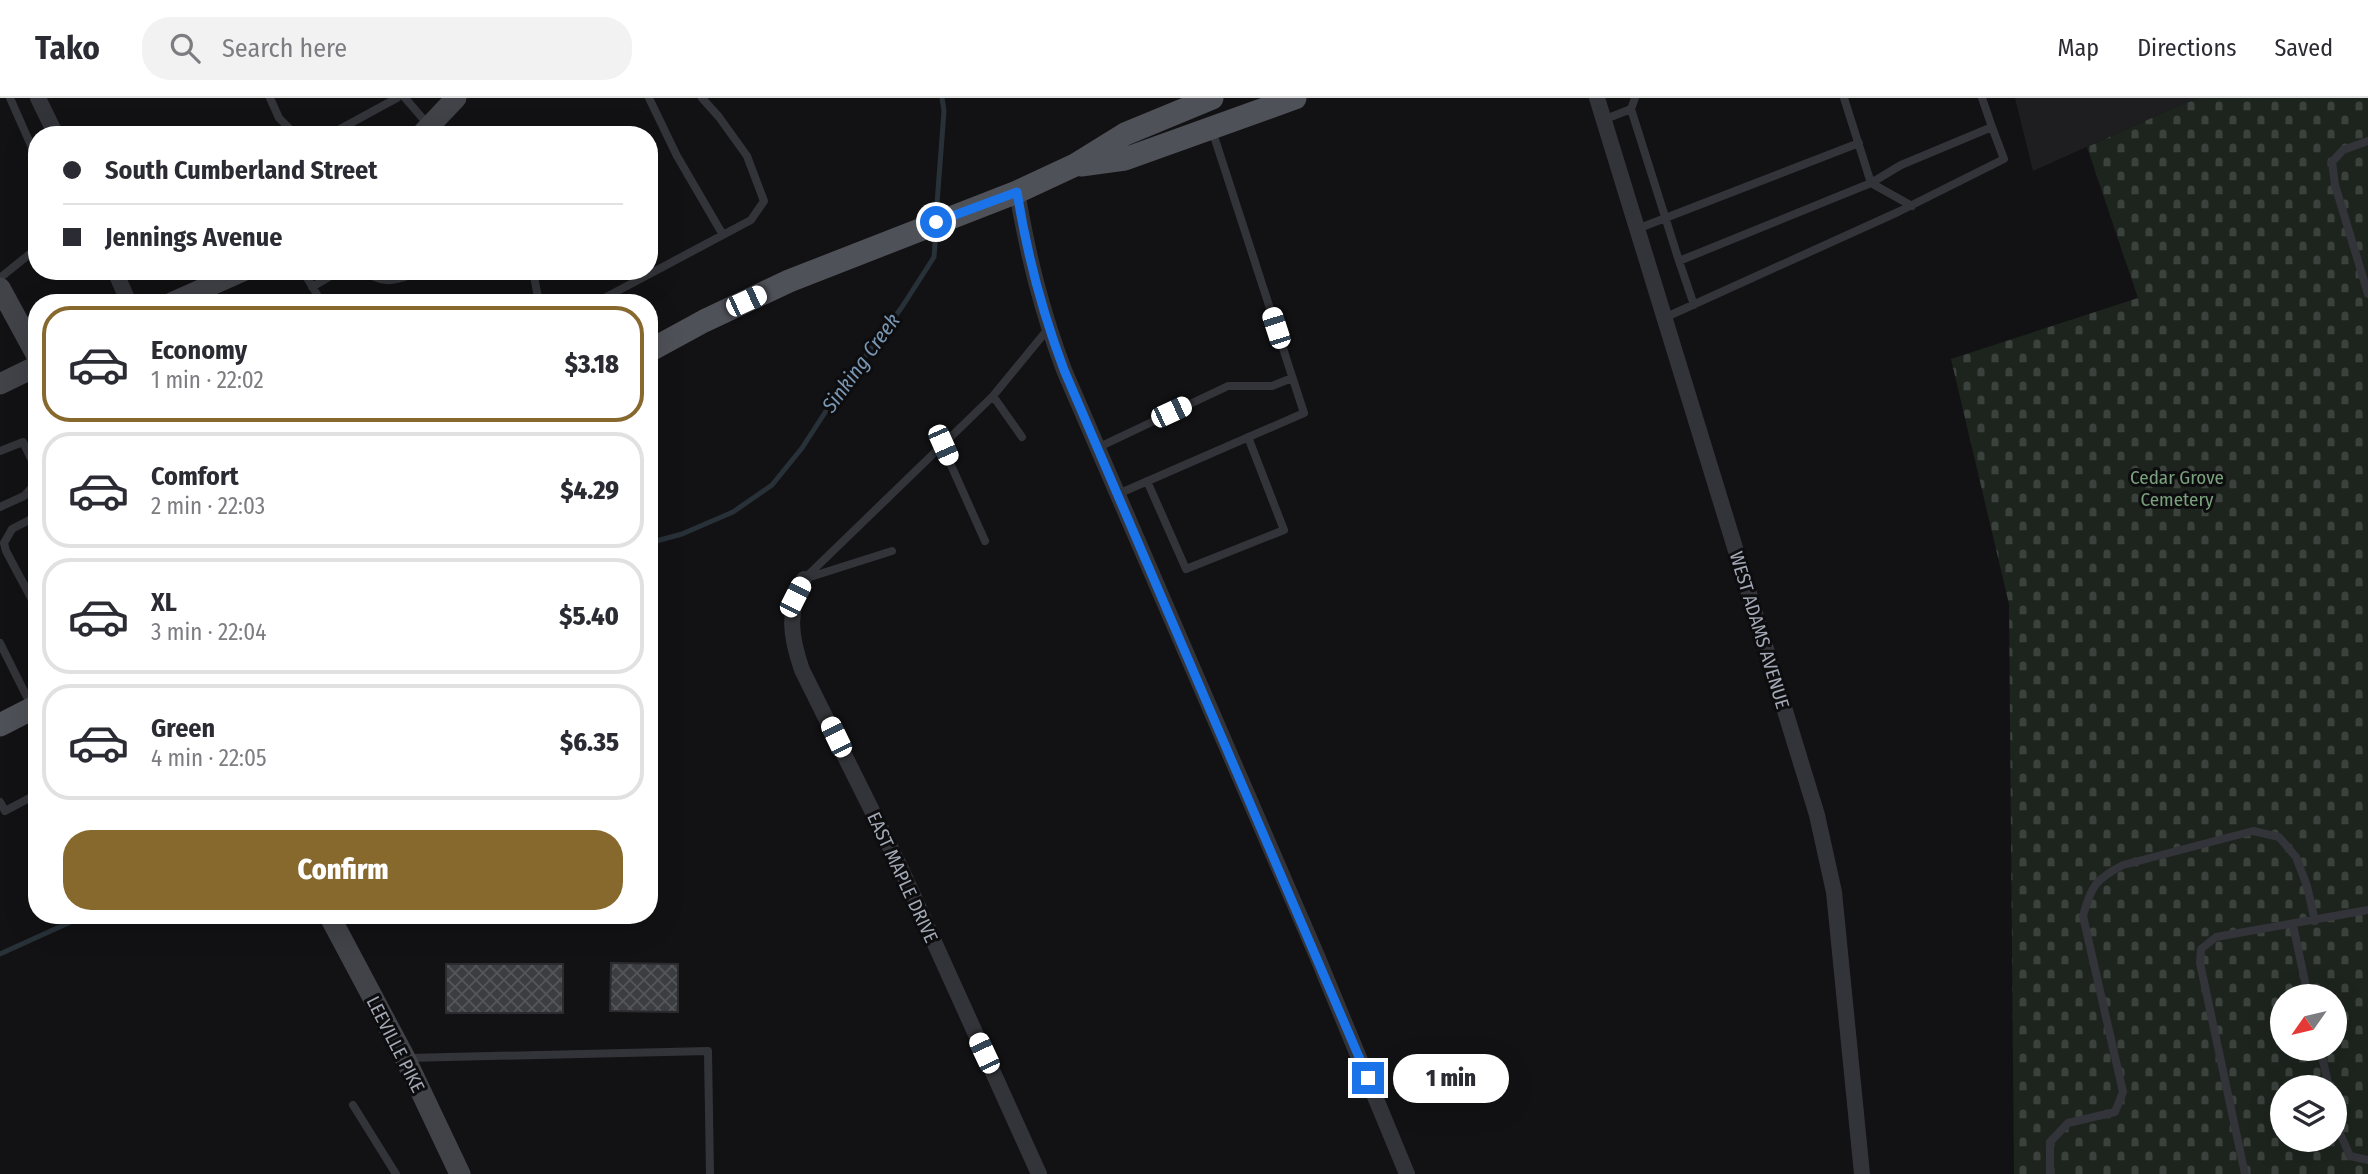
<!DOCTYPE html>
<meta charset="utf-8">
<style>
:root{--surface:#fff;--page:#f2f2f3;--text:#2b2b33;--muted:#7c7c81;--line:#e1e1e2;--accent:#87692e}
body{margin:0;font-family:"Fira Sans Condensed",sans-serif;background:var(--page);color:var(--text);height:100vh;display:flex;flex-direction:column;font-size:26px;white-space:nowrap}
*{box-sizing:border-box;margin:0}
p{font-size:23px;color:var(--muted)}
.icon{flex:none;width:38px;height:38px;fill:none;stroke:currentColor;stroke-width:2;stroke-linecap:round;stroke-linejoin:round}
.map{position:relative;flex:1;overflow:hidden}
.side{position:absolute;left:28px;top:196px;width:630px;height:630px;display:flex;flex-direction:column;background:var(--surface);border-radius:28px;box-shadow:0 7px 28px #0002}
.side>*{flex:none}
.guide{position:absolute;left:28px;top:28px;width:630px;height:154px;border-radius:28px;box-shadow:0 7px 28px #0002;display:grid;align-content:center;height:154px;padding:0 35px;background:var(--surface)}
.needle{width:46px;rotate:236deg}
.tools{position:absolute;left:2270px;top:886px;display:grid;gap:14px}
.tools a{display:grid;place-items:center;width:77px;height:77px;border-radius:50%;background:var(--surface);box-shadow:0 7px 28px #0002;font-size:35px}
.end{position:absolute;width:32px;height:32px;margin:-16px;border:9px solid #1a73e8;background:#fff;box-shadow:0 0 0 4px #fff}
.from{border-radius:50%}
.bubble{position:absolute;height:49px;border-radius:24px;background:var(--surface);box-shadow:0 7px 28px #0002;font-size:23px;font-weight:800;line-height:49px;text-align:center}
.car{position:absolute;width:21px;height:42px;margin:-21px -10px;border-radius:9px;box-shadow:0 0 5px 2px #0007;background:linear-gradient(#fff 24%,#345 0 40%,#fff 0 76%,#345 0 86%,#fff 0)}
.guide b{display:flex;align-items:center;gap:24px;height:66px;font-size:26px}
.guide b+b{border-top:2px solid var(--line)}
.guide i{width:18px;height:18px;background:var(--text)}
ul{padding:12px 0 0;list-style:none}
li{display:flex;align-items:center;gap:21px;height:116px;margin:0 14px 10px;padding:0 21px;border:4px solid var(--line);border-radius:28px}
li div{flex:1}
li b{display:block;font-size:26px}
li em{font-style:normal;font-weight:800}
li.on{border-color:var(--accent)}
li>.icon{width:63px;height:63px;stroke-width:1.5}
.primary-button{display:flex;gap:14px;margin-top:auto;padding:14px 35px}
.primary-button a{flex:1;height:80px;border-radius:28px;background:var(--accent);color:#fff;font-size:28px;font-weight:800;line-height:80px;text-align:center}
header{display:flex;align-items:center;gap:42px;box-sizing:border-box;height:98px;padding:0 35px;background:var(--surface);border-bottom:2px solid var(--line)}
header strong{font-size:33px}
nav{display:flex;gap:38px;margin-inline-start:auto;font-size:24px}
.search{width:490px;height:63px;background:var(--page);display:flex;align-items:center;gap:18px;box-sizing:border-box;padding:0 24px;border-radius:28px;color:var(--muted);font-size:26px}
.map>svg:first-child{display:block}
</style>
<header>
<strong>Tako</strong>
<div class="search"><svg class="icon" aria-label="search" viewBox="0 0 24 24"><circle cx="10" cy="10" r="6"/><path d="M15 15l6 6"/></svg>Search here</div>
<nav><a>Map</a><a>Directions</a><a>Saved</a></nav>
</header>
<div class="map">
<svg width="2368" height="1076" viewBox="0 0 2368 1076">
<defs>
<pattern id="cemetery-stones" width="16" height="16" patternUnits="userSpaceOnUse" patternTransform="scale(1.75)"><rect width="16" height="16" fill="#1d241e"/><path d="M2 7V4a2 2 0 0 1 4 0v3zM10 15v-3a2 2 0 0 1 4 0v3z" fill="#3b413c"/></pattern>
<pattern id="building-cross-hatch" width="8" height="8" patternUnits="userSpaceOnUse" patternTransform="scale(1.75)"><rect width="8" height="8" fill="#3c3d41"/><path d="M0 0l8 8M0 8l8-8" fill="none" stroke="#55565a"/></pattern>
</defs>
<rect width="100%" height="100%" fill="#121214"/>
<path fill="#1e1e21" d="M2015,0H2196L2033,73Z"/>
<path fill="url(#cemetery-stones)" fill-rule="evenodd" d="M2196,0H2368V1076H2014L2009,506L1951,261L2138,200L2087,49ZM2282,898H2334V950H2282ZM2282,989H2334V1041H2282Z"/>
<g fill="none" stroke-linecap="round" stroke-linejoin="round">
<path stroke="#283138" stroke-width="5" d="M936,119L944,13L942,0
M649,445L682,436L733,414L772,387L802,350L837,296L902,209L934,159L936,132
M0,856L86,817"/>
</g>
<path fill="url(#building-cross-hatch)" stroke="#2c2c30" stroke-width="2" d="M611,865L678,866V914L610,913Z
M446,866H563V915H446Z"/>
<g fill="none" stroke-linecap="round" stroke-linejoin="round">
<path stroke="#333439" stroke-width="8" d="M10,0L37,61
M270,0L279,20L296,37
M405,0L437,37
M649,0L677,58L723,137
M1635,0L1631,11L1679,163L1871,85L1844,0
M1982,0L1992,29
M1603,22L1631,11
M329,37L397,0
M2368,43L2343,52L2332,64L2335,87L2368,196
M1871,85L1912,108
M1637,131L1859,45
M1679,163L1694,207
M303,173L322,205
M364,173C381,185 392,184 410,177
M533,173L539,205
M0,180L37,150
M312,189L339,173
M595,205L751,122L764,103L747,58L719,19L702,0
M1664,220L1898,114L2004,61L1992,29L1901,67L1871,85
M1022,339L993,298L1048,231
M942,347L985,443
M1097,350L1228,288H1272L1292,280
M0,353L23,344L37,373
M1147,383L1186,471L1284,432L1248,339
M1118,396L1304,315L1212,32
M0,409L24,398L37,384
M37,418L12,431L4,445L6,453L37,511
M807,480L892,453
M804,481L993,298
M0,545L31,607
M0,704L5,713L37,696
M2293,827L2308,898
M2320,950L2329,989
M408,960L708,953L710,1076
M353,1007L396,1076
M2334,1014L2339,1033L2350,1058L2368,1062
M2050,1076V1044L2068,1025L2115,1014L2123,994L2083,818C2091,788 2096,781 2123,767L2253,733L2279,739L2296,759L2307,788L2315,823
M2245,1076L2200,865L2201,851L2216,839L2368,812"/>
<path stroke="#333439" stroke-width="16" d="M38,0L56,37
M1597,0L1817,717L1834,794L1862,1076
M1017,94C1028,157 1041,211 1064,272L1317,858L1407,1076
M115,173L129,205
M804,481C787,514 790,537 802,572L902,773L1039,1076"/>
<path stroke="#414349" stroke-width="21" d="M421,37L456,0
M0,190L37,258
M171,205L243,173
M0,286L37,268
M329,817L405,960L460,1076"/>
<path stroke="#4f5158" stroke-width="23" d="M1081,67L1125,61L1295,0
M649,253L704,223L789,183L1017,94L1075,67L1125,36L1212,0
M0,627L37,608"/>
</g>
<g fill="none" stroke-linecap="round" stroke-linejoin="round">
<path stroke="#1a73e8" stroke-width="9" d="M936,124L1017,94C1027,157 1041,211 1064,272L1368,980"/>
</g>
<g text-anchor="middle" stroke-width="6" stroke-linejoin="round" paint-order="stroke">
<g font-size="19" fill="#7aa17d" stroke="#0d0d0f">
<text x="2177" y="386">Cedar Grove<tspan x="2177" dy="22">Cemetery</tspan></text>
</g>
<g font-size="19" fill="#a3a9b5" stroke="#0d0d0f">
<text transform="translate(1760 532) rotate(73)" y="7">WEST ADAMS AVENUE</text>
<text transform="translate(903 779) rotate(65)" y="7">EAST MAPLE DRIVE</text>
<text transform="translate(396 946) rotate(63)" y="7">LEEVILLE PIKE</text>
</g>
<g font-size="21" font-style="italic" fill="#7996b2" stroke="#0d0d0f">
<text transform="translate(861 265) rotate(-54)" y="7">Sinking Creek</text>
</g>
</g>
</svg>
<div class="tools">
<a><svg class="needle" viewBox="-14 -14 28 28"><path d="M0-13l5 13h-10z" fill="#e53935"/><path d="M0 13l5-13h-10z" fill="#7c7c81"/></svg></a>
<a><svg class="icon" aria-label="layers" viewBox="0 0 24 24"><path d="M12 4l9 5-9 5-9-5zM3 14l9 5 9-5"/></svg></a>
</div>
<i class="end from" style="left:936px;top:124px"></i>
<i class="end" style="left:1368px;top:980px"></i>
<div class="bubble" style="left:1393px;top:956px;width:116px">1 min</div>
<i class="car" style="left:746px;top:203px;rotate:65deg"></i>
<i class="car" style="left:1276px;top:230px;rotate:342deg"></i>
<i class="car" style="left:1171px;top:314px;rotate:65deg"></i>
<i class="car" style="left:943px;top:347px;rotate:156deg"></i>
<i class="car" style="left:795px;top:499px;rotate:27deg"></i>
<i class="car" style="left:836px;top:639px;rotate:334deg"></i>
<i class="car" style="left:984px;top:955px;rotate:335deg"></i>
<div class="guide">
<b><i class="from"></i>South Cumberland Street</b>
<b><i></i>Jennings Avenue</b>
</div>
<section class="side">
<ul>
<li class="on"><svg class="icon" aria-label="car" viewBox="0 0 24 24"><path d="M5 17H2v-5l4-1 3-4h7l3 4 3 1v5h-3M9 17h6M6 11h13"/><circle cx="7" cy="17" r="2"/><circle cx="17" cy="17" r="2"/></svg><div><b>Economy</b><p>1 min · 22:02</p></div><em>$3.18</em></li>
<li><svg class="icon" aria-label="car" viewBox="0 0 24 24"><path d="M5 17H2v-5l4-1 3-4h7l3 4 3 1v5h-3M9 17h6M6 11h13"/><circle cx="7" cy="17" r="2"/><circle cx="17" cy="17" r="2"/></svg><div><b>Comfort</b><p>2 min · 22:03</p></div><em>$4.29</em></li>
<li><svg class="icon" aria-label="car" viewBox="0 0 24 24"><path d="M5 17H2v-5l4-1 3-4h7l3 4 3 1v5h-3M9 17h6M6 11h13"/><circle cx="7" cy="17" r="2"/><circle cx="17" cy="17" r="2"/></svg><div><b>XL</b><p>3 min · 22:04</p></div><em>$5.40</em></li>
<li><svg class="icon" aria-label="car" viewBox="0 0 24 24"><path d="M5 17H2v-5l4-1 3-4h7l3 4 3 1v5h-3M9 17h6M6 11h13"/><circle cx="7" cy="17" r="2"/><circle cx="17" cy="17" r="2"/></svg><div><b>Green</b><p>4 min · 22:05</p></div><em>$6.35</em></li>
</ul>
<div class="primary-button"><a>Confirm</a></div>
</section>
</div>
